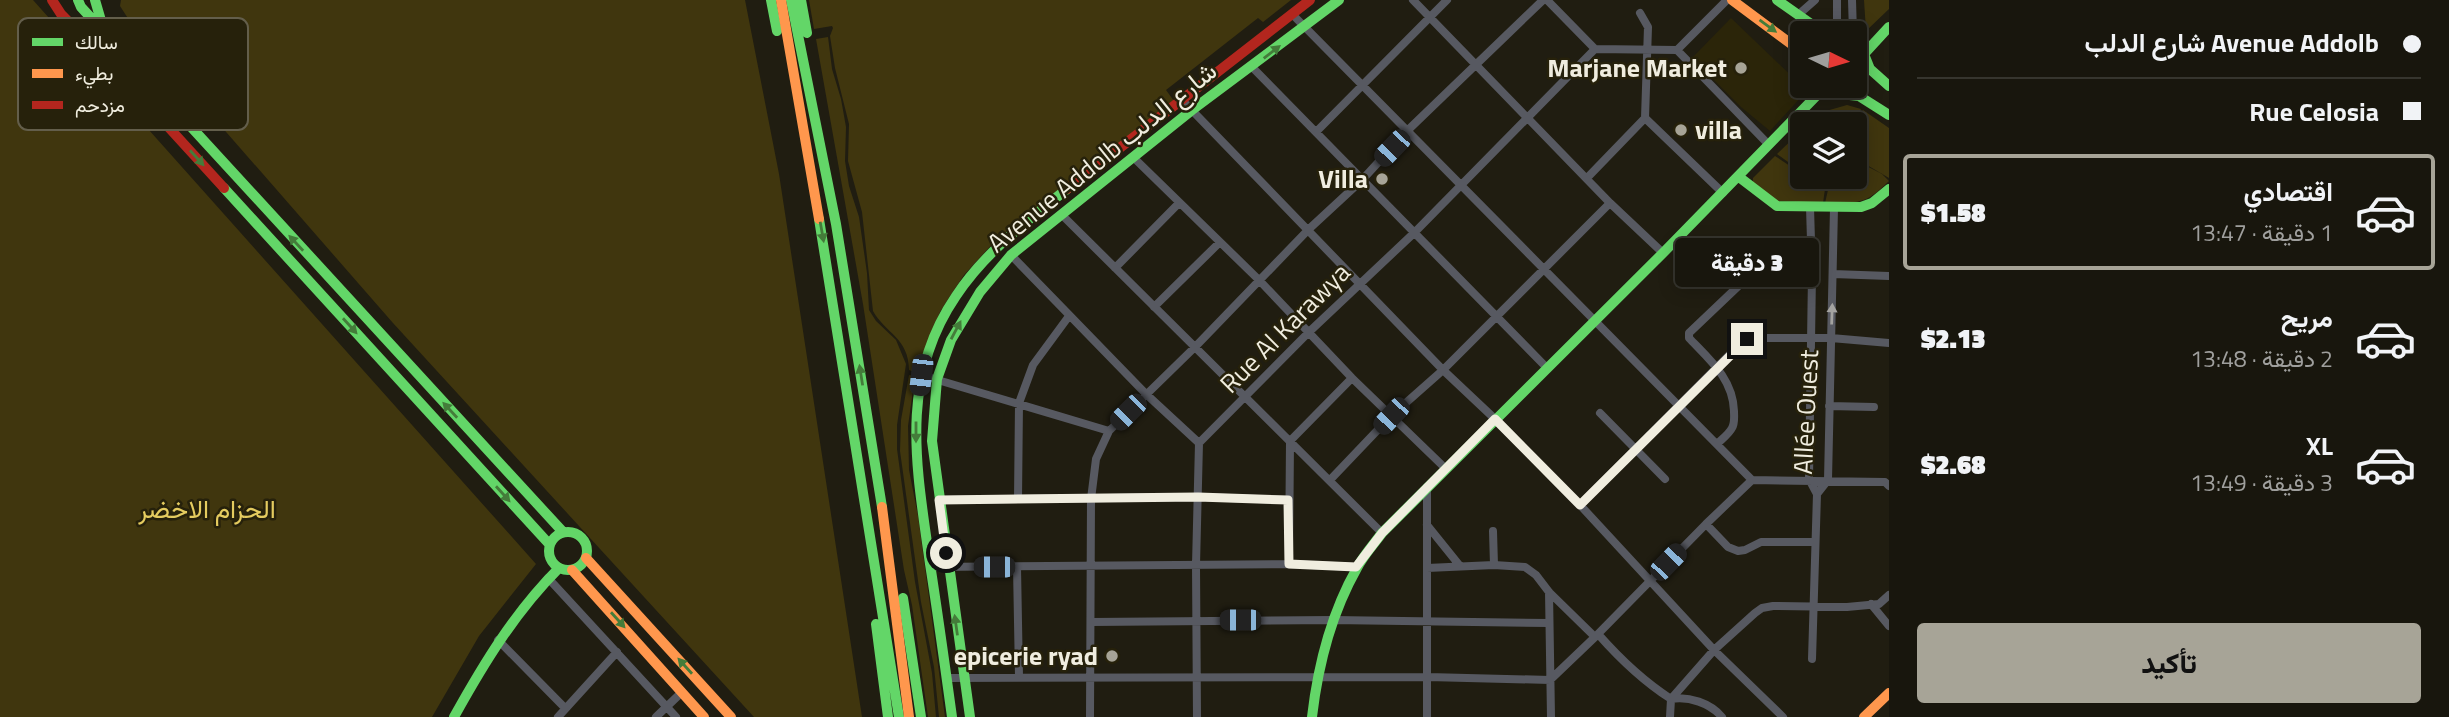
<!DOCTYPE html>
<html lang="ar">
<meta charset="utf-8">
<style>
:root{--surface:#18160d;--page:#211f16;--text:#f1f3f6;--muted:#9f9f9d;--line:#36352e;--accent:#a7a497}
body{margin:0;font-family:"Titillium Web",Vazirmatn,sans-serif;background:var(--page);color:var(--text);direction:rtl;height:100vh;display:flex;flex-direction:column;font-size:26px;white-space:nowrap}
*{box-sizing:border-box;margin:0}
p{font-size:23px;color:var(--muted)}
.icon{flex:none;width:38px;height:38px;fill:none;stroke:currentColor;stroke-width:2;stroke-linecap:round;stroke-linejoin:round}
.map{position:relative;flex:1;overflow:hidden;direction:ltr}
.side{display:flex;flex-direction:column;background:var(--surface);width:560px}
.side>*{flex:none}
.banner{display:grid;align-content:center;height:154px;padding:0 28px;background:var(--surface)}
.needle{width:46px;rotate:95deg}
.buttons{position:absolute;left:1790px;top:21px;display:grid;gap:14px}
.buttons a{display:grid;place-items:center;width:77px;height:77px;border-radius:7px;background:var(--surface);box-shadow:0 4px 18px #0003,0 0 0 2px var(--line);font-size:35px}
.end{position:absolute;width:32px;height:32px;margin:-16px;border:9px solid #f0eddf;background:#111;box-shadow:0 0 0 4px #111}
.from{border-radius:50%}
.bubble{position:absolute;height:49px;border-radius:7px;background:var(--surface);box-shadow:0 4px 18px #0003,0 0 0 2px var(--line);font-size:23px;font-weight:800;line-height:49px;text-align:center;direction:rtl}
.car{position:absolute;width:21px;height:42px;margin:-21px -10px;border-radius:9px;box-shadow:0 0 5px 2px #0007;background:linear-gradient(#222 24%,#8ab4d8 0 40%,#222 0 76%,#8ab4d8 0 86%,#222 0)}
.banner b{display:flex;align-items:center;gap:24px;height:66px;font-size:26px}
.banner b+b{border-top:2px solid var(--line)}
.banner i{width:18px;height:18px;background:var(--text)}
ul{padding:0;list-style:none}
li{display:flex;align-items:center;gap:21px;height:116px;margin:0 14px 10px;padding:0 14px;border:4px solid transparent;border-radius:7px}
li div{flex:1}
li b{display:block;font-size:26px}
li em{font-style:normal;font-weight:800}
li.selected{border-color:var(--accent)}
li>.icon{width:63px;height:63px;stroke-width:1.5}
.action{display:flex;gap:14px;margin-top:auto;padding:14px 28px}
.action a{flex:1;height:80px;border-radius:7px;background:var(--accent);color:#111;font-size:28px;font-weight:800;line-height:80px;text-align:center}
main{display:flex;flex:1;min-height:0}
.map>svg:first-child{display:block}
</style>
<main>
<section class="side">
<div class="banner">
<b><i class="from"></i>Avenue Addolb شارع الدلب</b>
<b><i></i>Rue Celosia</b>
</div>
<ul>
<li class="selected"><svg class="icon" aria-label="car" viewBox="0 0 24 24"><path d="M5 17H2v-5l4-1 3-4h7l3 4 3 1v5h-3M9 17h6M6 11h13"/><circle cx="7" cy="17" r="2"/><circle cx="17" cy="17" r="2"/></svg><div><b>اقتصادي</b><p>1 دقيقة · 13:47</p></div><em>$1.58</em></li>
<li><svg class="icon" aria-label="car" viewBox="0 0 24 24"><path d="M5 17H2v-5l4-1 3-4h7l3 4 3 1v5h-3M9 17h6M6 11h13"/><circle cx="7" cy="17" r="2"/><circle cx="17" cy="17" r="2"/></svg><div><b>مريح</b><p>2 دقيقة · 13:48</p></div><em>$2.13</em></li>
<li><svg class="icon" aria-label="car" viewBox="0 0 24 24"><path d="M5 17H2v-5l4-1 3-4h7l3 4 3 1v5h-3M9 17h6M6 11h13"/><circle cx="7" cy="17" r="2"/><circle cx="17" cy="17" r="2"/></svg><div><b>XL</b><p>3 دقيقة · 13:49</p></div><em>$2.68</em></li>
</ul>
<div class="action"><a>تأكيد</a></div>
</section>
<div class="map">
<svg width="1889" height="717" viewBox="0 0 1889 717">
<rect width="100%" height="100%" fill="#201d11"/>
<path fill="#2b2509" d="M1731,18L1802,86L1803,95L1770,131L1741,107L1692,58Z"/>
<path fill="#40360e" d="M0,0H33L536,564L479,636L432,717H0Z
M121,0H745L779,174L862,717H754L393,323L131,23L120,6Z
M809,0H1291L1263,22L1258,18L1166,90L1174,101L995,241L964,275L948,299L940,312L917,373L909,370C909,338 885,333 873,311L862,212L848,161L849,124L835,68L830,36L833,28L832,26L814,29Z
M1864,0H1889V9L1866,31Z
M828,37L832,69L841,99L846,127L845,161L849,186L859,217L867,273L869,310L876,321L896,340L906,364L897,425V449L915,582L932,673L936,717H928L912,605L904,570L863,304L816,39Z
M1847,105L1861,109L1853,124H1831L1826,111Z
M1863,110L1889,128V178L1855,158V127Z
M1802,130V172L1777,154Z
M1775,156L1802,174V177L1826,182L1823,203L1777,201L1753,182V178Z
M1855,160L1882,174L1889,181C1864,206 1859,202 1825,203L1831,177H1855Z
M909,375L915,376L908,426L909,470L918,516L945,717H939L934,667L921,602L900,451L901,420Z"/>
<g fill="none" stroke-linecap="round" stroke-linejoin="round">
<path stroke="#575961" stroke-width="8" d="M1413,0L1610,203L1663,253
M1547,0L1595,49L1677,50L1727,0
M1837,0V33
M1852,0L1853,33
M1292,14L1752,480
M1798,15L1815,0
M1677,50L1769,145
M1252,67L1547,368
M1182,100L1443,370L1495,419L1580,505L1714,650L1783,717
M1645,118L1723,193
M1316,132L1447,0
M1134,158L1259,280L1352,378L1445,468
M1587,178L1645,118L1648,27L1640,13
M1810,207L1812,274L1809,479L1817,494
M1063,216L1382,533
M1011,255L1146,394L1199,443
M1115,268L1179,203
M1833,274L1889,276
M1154,307L1219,243
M921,375L1109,431
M1829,406L1874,407
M1600,413L1665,479
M1717,444C1722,439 1729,434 1732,428C1735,423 1734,417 1734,411C1733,379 1710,360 1689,338V333L1751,274H1812
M1330,480L1391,416L1443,370L1610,203
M1427,487V717
M1817,494L1828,480L1834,208
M1018,499L1019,403L1033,365L1069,316
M939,500L1198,497L1288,500
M1580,505L1744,340L1753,338H1831L1889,343
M1706,524L1728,547L1738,551L1745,550L1761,542H1815
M1427,525L1460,566
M1493,531L1494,565
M1289,564L1290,441L1352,378
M931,567L1289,564L1357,567
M1017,567L1019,677
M1427,568L1494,565L1525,567L1536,575L1549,592L1595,637
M548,578L676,717
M1549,592L1551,717
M1871,604L1889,626
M1091,622L1333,620L1549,623
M1598,634C1620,659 1643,681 1671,699C1689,696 1710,703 1722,717
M498,640L565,708
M1812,659L1817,494
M946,678L1428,677L1550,680L1595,637L1706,524L1752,480L1885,482L1889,486
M558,717L617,652
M656,717L682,692
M1090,717L1091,499L1096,459L1109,431L1196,346L1309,229L1362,180L1407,131L1543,0
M1197,717L1196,565L1199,443L1309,332L1414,233L1595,49
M1670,717L1671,699L1714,650L1755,613L1762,608L1773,606L1847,607L1879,604L1889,595"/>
<path stroke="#63d668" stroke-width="10" d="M78,0L81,7L563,532
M95,0L102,24
M771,0L777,31
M791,0L836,224L882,507
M801,0L807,33
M1777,0L1824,33
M1855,44L1864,54L1870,69L1889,86
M1864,54L1889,27
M1820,86L1831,93L1859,96L1889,115
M1847,93L1862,82L1867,64
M1739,177L1777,206L1861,207L1872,203L1889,189
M224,188L550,545
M819,219L899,717
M549 551a19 19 0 1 1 38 0a19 19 0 1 1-38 0Z
M903,598L921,717
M876,624L888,717
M454,717C484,663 515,612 559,568
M952,717C945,666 938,615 930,564C917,469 898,381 956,296C985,252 1026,222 1067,189
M970,717L932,441L937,379L951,340L980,292L1011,255L1192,110L1339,0
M1312,717C1318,665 1331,614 1357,568C1363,556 1374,544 1382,533L1663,253L1823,89"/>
<path stroke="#ff974d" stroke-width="10" d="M781,0L819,219
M1732,0L1802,52
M882,507L909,717
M586,558L731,717
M572,570L704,717
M1864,717L1889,693"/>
<path stroke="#b3261e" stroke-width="10" d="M52,0L61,14L120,74L224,188
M1067,189L1310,0"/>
</g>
<defs><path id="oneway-solid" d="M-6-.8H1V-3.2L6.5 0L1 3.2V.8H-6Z" transform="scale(1.75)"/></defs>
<g fill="#447c3a">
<use href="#oneway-solid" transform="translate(1768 26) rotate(36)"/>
<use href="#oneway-solid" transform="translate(1272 52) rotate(-38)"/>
<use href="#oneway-solid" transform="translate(197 158) rotate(48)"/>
<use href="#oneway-solid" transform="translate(822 232) rotate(80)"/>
<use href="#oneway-solid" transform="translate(296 243) rotate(-133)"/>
<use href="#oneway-solid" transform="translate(350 326) rotate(48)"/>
<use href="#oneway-solid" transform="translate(956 330) rotate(-62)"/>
<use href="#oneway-solid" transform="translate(861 375) rotate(-99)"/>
<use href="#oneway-solid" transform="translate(450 410) rotate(-133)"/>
<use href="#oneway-solid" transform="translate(916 432) rotate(90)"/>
<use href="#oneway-solid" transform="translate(503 494) rotate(48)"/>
<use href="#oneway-solid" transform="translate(618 620) rotate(48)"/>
<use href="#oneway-solid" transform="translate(956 625) rotate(-98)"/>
<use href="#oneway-solid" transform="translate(685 666) rotate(-132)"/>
</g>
<use fill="#a4a3a0" href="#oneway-solid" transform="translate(1832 314) rotate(-88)"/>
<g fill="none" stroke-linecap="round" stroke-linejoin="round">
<path stroke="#f0eddf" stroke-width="9" d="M946,553L939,500L1198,497L1288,500L1289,564L1356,567L1382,533L1495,419L1580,505L1747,339"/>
</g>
<g fill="#a7a497" stroke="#26210b" stroke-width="2.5">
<circle cx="1741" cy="68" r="7"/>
<circle cx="1681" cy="130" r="7"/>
<circle cx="1382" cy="179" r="7"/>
<circle cx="1112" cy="656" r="7"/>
</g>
<g text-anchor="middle" stroke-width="5" stroke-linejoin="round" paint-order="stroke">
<g font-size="26" font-weight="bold" fill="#f0eddf" stroke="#26210b" text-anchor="end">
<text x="1727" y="77">Marjane Market</text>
<text x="1695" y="139" text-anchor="start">villa</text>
<text x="1368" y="188">Villa</text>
<text x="1098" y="665">epicerie ryad</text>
</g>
<g font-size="26" fill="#f0eddf" stroke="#26210b">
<text transform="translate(1102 157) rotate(-39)" y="9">Avenue Addolb شارع الدلب</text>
<text transform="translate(1285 328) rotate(-45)" y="9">Rue Al Karawya</text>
<text transform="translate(1806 412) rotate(-87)" y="9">Allée Ouest</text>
</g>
<g font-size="26" fill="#e4cb5f" stroke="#26210b">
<text x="207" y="518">الحزام الاخضر</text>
</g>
</g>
<rect x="18" y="18" width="230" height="112" rx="10" fill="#26210b" stroke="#635e4b" stroke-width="2"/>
<rect x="32" y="38" width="31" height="8" fill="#63d668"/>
<rect x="32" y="69" width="31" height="9" fill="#ff974d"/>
<rect x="32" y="101" width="31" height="8" fill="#b3261e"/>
<g font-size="19" fill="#f0eddf">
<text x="75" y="49">سالك</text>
<text x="75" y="80">بطيء</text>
<text x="75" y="112">مزدحم</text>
</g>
</svg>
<div class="buttons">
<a><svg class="needle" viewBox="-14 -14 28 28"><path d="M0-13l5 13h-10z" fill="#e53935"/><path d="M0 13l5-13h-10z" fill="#9f9f9d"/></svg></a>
<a><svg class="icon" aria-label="layers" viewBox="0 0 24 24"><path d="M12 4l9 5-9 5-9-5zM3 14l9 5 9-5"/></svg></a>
</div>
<i class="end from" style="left:946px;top:553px"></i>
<i class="end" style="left:1747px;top:339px"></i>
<div class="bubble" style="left:1675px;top:238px;width:144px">3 دقيقة</div>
<i class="car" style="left:1392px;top:148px;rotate:224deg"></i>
<i class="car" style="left:921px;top:375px;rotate:187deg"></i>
<i class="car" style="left:1128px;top:412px;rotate:225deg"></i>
<i class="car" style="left:1391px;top:416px;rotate:223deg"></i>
<i class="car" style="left:1668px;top:562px;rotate:44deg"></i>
<i class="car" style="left:994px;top:567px;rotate:270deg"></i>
<i class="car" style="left:1240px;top:620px;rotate:270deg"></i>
</div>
</main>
